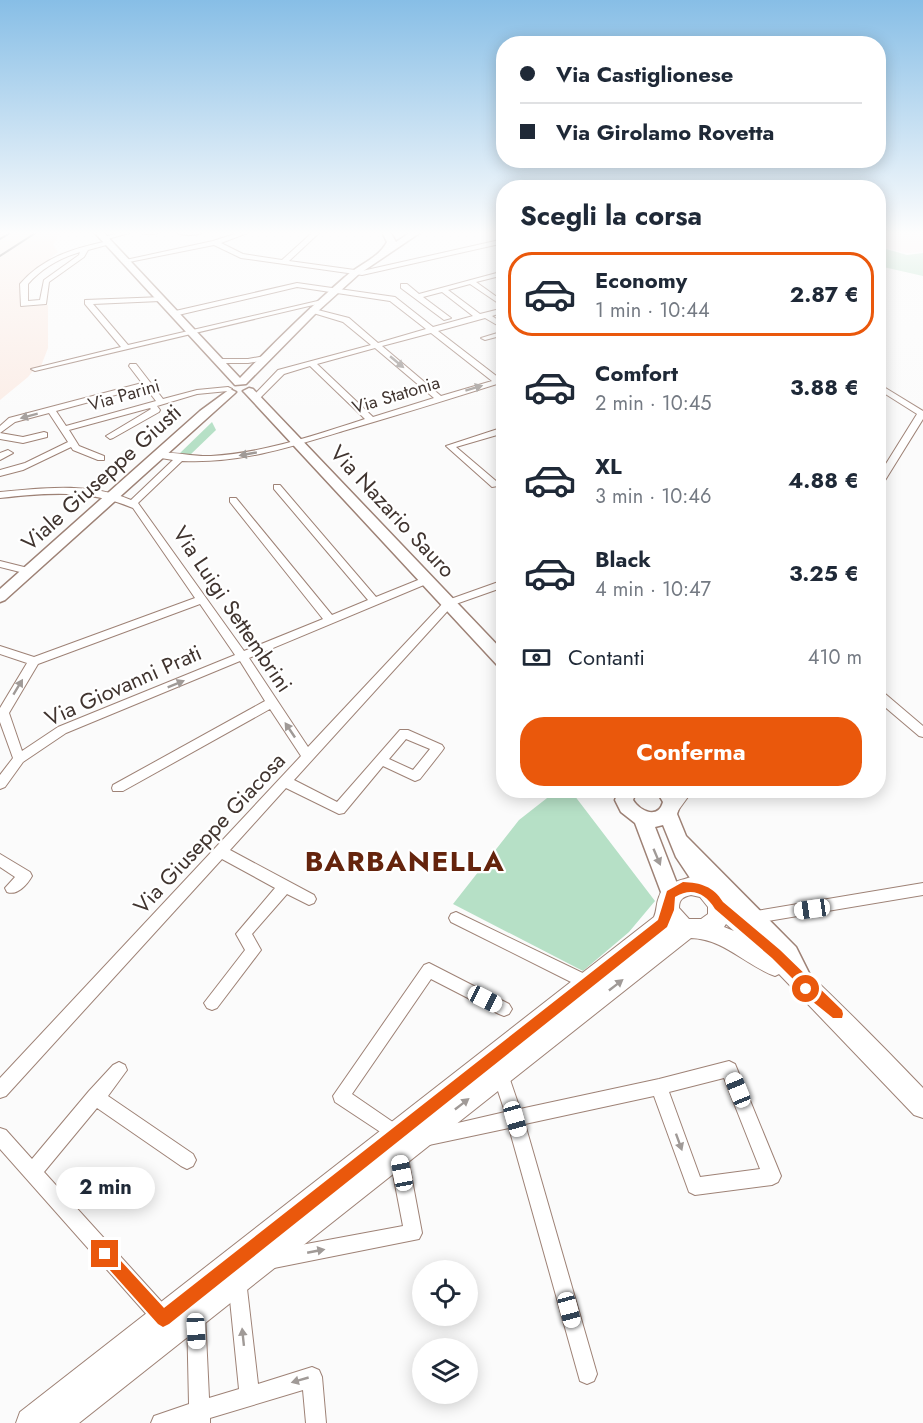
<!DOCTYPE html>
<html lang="it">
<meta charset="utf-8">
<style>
:root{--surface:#fff;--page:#f6f6f7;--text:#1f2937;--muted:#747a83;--line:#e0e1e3;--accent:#ea580c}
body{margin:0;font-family:Jost,sans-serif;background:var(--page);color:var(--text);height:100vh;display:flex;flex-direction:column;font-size:22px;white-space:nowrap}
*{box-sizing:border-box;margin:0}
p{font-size:20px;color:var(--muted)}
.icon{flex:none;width:33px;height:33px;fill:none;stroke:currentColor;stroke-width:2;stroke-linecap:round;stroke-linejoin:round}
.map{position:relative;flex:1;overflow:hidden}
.details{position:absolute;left:496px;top:180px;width:390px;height:618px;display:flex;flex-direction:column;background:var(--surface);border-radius:24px;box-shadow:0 3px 15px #0003}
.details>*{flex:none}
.banner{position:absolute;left:496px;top:36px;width:390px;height:132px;border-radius:24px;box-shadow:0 3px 15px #0003;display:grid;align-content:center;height:132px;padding:0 24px;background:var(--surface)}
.fabs{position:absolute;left:412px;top:1260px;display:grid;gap:12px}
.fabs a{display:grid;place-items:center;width:66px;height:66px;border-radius:50%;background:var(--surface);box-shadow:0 3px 15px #0003;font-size:30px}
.end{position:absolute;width:27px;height:27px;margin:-14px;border:8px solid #ea580c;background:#fff;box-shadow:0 0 0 3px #fff}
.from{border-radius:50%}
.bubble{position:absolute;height:42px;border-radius:21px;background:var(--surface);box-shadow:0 3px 15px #0003;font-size:20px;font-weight:700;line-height:42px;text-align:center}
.car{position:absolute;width:18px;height:36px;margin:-18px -9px;border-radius:8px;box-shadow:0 0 4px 2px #0007;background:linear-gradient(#fff 24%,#345 0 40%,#fff 0 76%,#345 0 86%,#fff 0)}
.banner b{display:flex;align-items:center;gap:21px;height:57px;font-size:22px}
.banner b+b{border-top:2px solid var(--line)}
.banner i{width:15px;height:15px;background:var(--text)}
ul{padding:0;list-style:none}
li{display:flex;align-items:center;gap:18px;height:84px;margin:0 12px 9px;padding:0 12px;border:3px solid transparent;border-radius:24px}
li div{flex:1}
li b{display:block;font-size:22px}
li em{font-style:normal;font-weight:700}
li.on{border-color:var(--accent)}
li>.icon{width:54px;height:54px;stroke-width:1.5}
h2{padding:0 24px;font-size:27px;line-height:72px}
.pay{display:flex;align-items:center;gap:15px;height:66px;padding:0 24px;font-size:22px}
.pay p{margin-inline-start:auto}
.action{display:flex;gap:12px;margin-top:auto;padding:12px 24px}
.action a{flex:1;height:69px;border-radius:24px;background:var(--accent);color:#fff;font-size:24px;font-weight:700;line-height:69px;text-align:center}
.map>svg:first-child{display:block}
</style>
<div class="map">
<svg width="923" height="1423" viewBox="0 0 923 1423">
<rect width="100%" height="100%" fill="#fbfbfb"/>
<path fill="#fbece5" d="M0,232H60L53,245L58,252L31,273L22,288L24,307L48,305V348L41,366L36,367L28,377L0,400Z"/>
<path fill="#fdecee" d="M879,232H923V252L906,253L879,246Z"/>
<path fill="#b6e0c6" d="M879,247L907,255L923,253V276L879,266Z
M212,422L216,430L190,455L179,454Z
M556,791H571L655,901L629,932L583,971L453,904L519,820Z"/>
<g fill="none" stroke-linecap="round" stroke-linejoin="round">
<defs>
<path id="street" d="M122,232H133L104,240L101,238Z
M138,232H160C155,235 143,235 138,232Z
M176,232H203C197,236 182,236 176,232Z
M241,232H250L221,243L243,254L282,260L313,232H320L289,261L362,271L504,239V243L362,275L241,258L214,245L124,263L121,261L213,241Z
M108,241L110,242V244L88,250L84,257L49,282L46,304L21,306L20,284C43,257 75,248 108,241ZM80,252L79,255L44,280L40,300L28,301V284C42,268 60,258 80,252Z
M504,271V275L476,282L504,302V307L470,284L448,290L480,314L504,308V312L492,316L504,324V329L485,318L438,331L499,378H504V388L497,384C446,400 395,416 343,431C291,447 238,464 182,461L138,503L244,651L323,619L230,502V498H236L332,615L368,600L274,489V485H280L376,597L423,578H431L432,580L431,582L249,658L308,747L445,601L504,580V587L453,605L294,780L337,802L400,730H408L442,745L444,748L442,751L420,779L415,781L383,766L344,813L339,814L286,788L230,850L314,895L316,899L314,903L309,905L287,894L252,934L261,950L217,1008L212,1010L207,1008L204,1003L245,950L236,934L275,888L222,859L6,1096L0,1098V1078L301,756L270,709L123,791H113L112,788L113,785L265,701L240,661L66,733L23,762L5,787L0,789V775L13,758L0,722V708L27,663L0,654V646L34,657L195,598L133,508C89,489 46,493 0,498V492C43,488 90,482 131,500L173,460L155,457V453C171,451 193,457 211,456C264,453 315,435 365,419L310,366L284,374L258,400L251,398L278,370L371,345L343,322L310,312V308L349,318L378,343L426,329L390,301L297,287L174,316L170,314L171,312L297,283L395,297L433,327L473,316L442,292L423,297L451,318L444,320L401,288V284H407L419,294ZM431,333L492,381L441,396L382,346ZM375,348L434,398L373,417L317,364ZM200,604L235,655L58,727L22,751L9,713L38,664ZM406,739L430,749L413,770L389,759Z
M163,297V301H160L93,304L128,345L322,300L326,302L35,371L31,369L121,347L85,304V300Z
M504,331V335L485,340L481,338Z
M265,356L269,358L268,360L248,363H218L214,361L218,359H248Z
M130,364H136L163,399L197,390L228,387L232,389L228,391L197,394L157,406L160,410L159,412L113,438L110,439L106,436L151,409L150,408L69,430L79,446L104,456V460H98L73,450L71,447L23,470L0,476V470L25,463L68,442L49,413L15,422L0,433V426L9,418L142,383L129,366ZM145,387L156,401L66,426L56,411Z
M879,384L923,411V419L884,482L879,485V475L917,414L879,390Z
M504,427V433L456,447L496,481L504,479V485L492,487L446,446Z
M44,432L47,433V437L23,443L0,439V433L23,437Z
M8,450L13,453L0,460V453Z
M0,561L32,569L33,571L28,574L0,567Z
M879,691L883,692L923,726V737L919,736L879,702Z
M679,790H693L677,812H667L665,808Z
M0,854L30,872L32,876C27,885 17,896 7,892L5,888L15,877L0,867Z
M923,883V895L756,923L751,921L749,917L751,913L756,911Z
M456,912L591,977L594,982L591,987L586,989L581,987L451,922L449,918L451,914Z
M429,963L509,1004L512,1009L509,1014L504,1016L499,1014L431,979L352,1094L403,1129L405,1135L403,1141L397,1143L335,1102L333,1096L424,965Z
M729,1061L735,1064L781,1176L778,1182L772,1185L695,1195L689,1192L654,1096L525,1124L597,1374L594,1381L587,1384L580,1381L509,1128L429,1145L423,1143L421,1137L423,1131L505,1112L491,1070L493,1065L499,1062L505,1065L520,1109L659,1079ZM724,1078L760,1169L700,1177L669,1092Z
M119,1062L125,1065L127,1070L108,1096L193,1154L196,1160L193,1166L187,1169L181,1166L97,1108L44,1172L170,1311L172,1318L170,1325L163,1327L156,1325L0,1149V1128L6,1130L32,1159L89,1091L113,1065Z
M398,1144L404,1147L407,1153L422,1233L419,1239L274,1268L268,1265L265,1259L268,1253L274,1250L403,1226L389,1153L392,1147Z
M237,1271L244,1273L246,1280L258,1384L312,1367L319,1370L322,1377L326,1423H306L303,1390L210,1418V1423H151L154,1416L189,1404L187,1313L189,1306L196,1304L203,1306L205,1313L209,1398L239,1389L228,1280L230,1273Z"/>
<path id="secondary" d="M94,232H103L240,378C274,343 308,309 345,277C358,265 379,258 387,242L382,232H390L396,242L411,232H421L359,274L317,312L246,384L235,385Z
M249,388L253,389L504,652V667L498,666L245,393L243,391Z
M230,389L236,392L234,394L5,600L0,602V589L200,411Z
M619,790H637L633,800C640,811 658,820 663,802L656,790H674L681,802L677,814L686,836L796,947L810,975L807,981L800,984L793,981L782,959L722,897L720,902L713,904L706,902L676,857L663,825L655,827L681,894L678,900L671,902L664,900L635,823L621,812L615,800Z"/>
<path id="primary" d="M691,877L714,885L727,899C795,958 860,1022 923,1088V1118L914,1115L779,974L775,976C745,965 724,939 691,938L79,1423H16L20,1412L654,917C657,910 656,904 659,897C663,883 679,881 691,877ZM691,895L700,897L708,907V914L701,919H689L679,908C679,899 683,897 691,895ZM726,924L734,931L724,927Z"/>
</defs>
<use href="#street" stroke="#9e8276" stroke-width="2"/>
<use href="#secondary" stroke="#9e8276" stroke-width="3"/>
<use href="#primary" stroke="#9e8276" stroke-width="2"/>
<use href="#street" fill="#fff" fill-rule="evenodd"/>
<use href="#secondary" fill="#fff" fill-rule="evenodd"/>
<use href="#primary" fill="#fff" fill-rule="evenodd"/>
<path stroke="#635955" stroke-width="2" d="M0,239L12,232
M0,256L37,232"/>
</g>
<defs><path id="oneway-solid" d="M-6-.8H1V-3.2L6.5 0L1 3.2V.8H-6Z" transform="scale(1.5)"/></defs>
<g fill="#a09a97">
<use href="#oneway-solid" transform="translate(397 362) rotate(40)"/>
<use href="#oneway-solid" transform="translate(474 388) rotate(-17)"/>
<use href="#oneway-solid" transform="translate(29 416) rotate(165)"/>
<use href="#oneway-solid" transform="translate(248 454) rotate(170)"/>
<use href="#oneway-solid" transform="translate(176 684) rotate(-22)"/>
<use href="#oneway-solid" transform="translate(18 687) rotate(-59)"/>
<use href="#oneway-solid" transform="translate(290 730) rotate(-124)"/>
<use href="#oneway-solid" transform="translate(657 857) rotate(67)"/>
<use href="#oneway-solid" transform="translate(616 985) rotate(-38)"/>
<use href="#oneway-solid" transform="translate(462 1104) rotate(-38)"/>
<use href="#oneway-solid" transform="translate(679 1142) rotate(70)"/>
<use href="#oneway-solid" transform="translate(316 1251) rotate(-11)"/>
<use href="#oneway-solid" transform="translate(243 1337) rotate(-96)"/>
<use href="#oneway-solid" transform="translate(300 1380) rotate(164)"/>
</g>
<linearGradient id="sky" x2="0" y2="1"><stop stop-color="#87bee6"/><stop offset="0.54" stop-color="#fdfdfd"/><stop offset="1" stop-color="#fdfdfd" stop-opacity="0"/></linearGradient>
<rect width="923" height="431" fill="url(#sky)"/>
<path fill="#ea580c" d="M683,882C701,883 713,886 723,902L780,950L842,1010L843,1014L842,1018H833L802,993L801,987L772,958L715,909C705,893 692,887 675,897L674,910L667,927L169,1324L163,1327L158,1324L100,1259L98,1254L100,1249L105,1246L110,1249L164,1308L658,920L667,891Z"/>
<g text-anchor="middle" stroke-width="4.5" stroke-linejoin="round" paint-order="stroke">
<g font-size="18" fill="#40342f" stroke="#fff">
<text transform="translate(124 395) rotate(-16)" y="6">Via Parini</text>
<text transform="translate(396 395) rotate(-17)" y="6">Via Statonia</text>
</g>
<g font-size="22" fill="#40342f" stroke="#fff">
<text transform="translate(101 477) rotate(-42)" y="8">Viale Giuseppe Giusti</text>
<text transform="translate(393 511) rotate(47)" y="8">Via Nazario Sauro</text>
<text transform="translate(233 609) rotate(56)" y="8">Via Luigi Settembrini</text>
<text transform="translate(123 685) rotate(-24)" y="8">Via Giovanni Prati</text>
<text transform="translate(209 833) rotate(-47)" y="8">Via Giuseppe Giacosa</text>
</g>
<g font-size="28" font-weight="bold" letter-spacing="1.5" fill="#65240d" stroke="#fff">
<text x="405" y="871">BARBANELLA</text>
</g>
</g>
</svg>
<div class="fabs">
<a><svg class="icon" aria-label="locate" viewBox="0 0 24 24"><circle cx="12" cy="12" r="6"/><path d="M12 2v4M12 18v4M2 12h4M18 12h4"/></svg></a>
<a><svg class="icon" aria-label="layers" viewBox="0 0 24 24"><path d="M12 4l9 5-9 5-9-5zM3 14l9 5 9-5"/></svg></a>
</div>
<i class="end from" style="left:806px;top:989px"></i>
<i class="end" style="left:105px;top:1254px"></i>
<div class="bubble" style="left:56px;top:1167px;width:99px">2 min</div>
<i class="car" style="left:812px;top:909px;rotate:262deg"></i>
<i class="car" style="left:485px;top:999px;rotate:117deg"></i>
<i class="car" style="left:738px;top:1090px;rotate:338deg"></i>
<i class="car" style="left:515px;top:1119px;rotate:164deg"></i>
<i class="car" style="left:402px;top:1173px;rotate:349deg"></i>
<i class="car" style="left:569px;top:1310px;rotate:165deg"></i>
<i class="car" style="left:196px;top:1331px;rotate:177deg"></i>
<div class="banner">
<b><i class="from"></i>Via Castiglionese</b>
<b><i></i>Via Girolamo Rovetta</b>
</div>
<section class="details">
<h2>Scegli la corsa</h2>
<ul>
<li class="on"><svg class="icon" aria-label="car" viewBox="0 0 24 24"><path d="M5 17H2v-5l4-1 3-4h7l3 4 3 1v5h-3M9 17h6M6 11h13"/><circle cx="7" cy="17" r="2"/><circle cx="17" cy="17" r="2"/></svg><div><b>Economy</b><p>1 min · 10:44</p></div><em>2.87 €</em></li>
<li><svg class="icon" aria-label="car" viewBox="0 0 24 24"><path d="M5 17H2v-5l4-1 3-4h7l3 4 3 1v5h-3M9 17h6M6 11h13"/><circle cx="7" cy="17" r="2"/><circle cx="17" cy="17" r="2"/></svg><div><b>Comfort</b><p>2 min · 10:45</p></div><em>3.88 €</em></li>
<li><svg class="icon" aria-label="car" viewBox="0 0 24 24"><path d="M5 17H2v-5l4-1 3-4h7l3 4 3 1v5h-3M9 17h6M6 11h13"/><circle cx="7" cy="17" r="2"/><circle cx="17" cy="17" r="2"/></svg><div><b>XL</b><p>3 min · 10:46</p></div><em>4.88 €</em></li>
<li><svg class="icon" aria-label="car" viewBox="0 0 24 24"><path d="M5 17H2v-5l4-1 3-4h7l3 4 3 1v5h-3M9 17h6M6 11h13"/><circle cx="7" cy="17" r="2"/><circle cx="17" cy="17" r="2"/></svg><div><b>Black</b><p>4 min · 10:47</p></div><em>3.25 €</em></li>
</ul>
<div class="pay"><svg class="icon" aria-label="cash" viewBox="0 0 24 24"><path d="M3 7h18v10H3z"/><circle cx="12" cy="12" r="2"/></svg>Contanti<p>410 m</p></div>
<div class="action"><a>Conferma</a></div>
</section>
</div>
